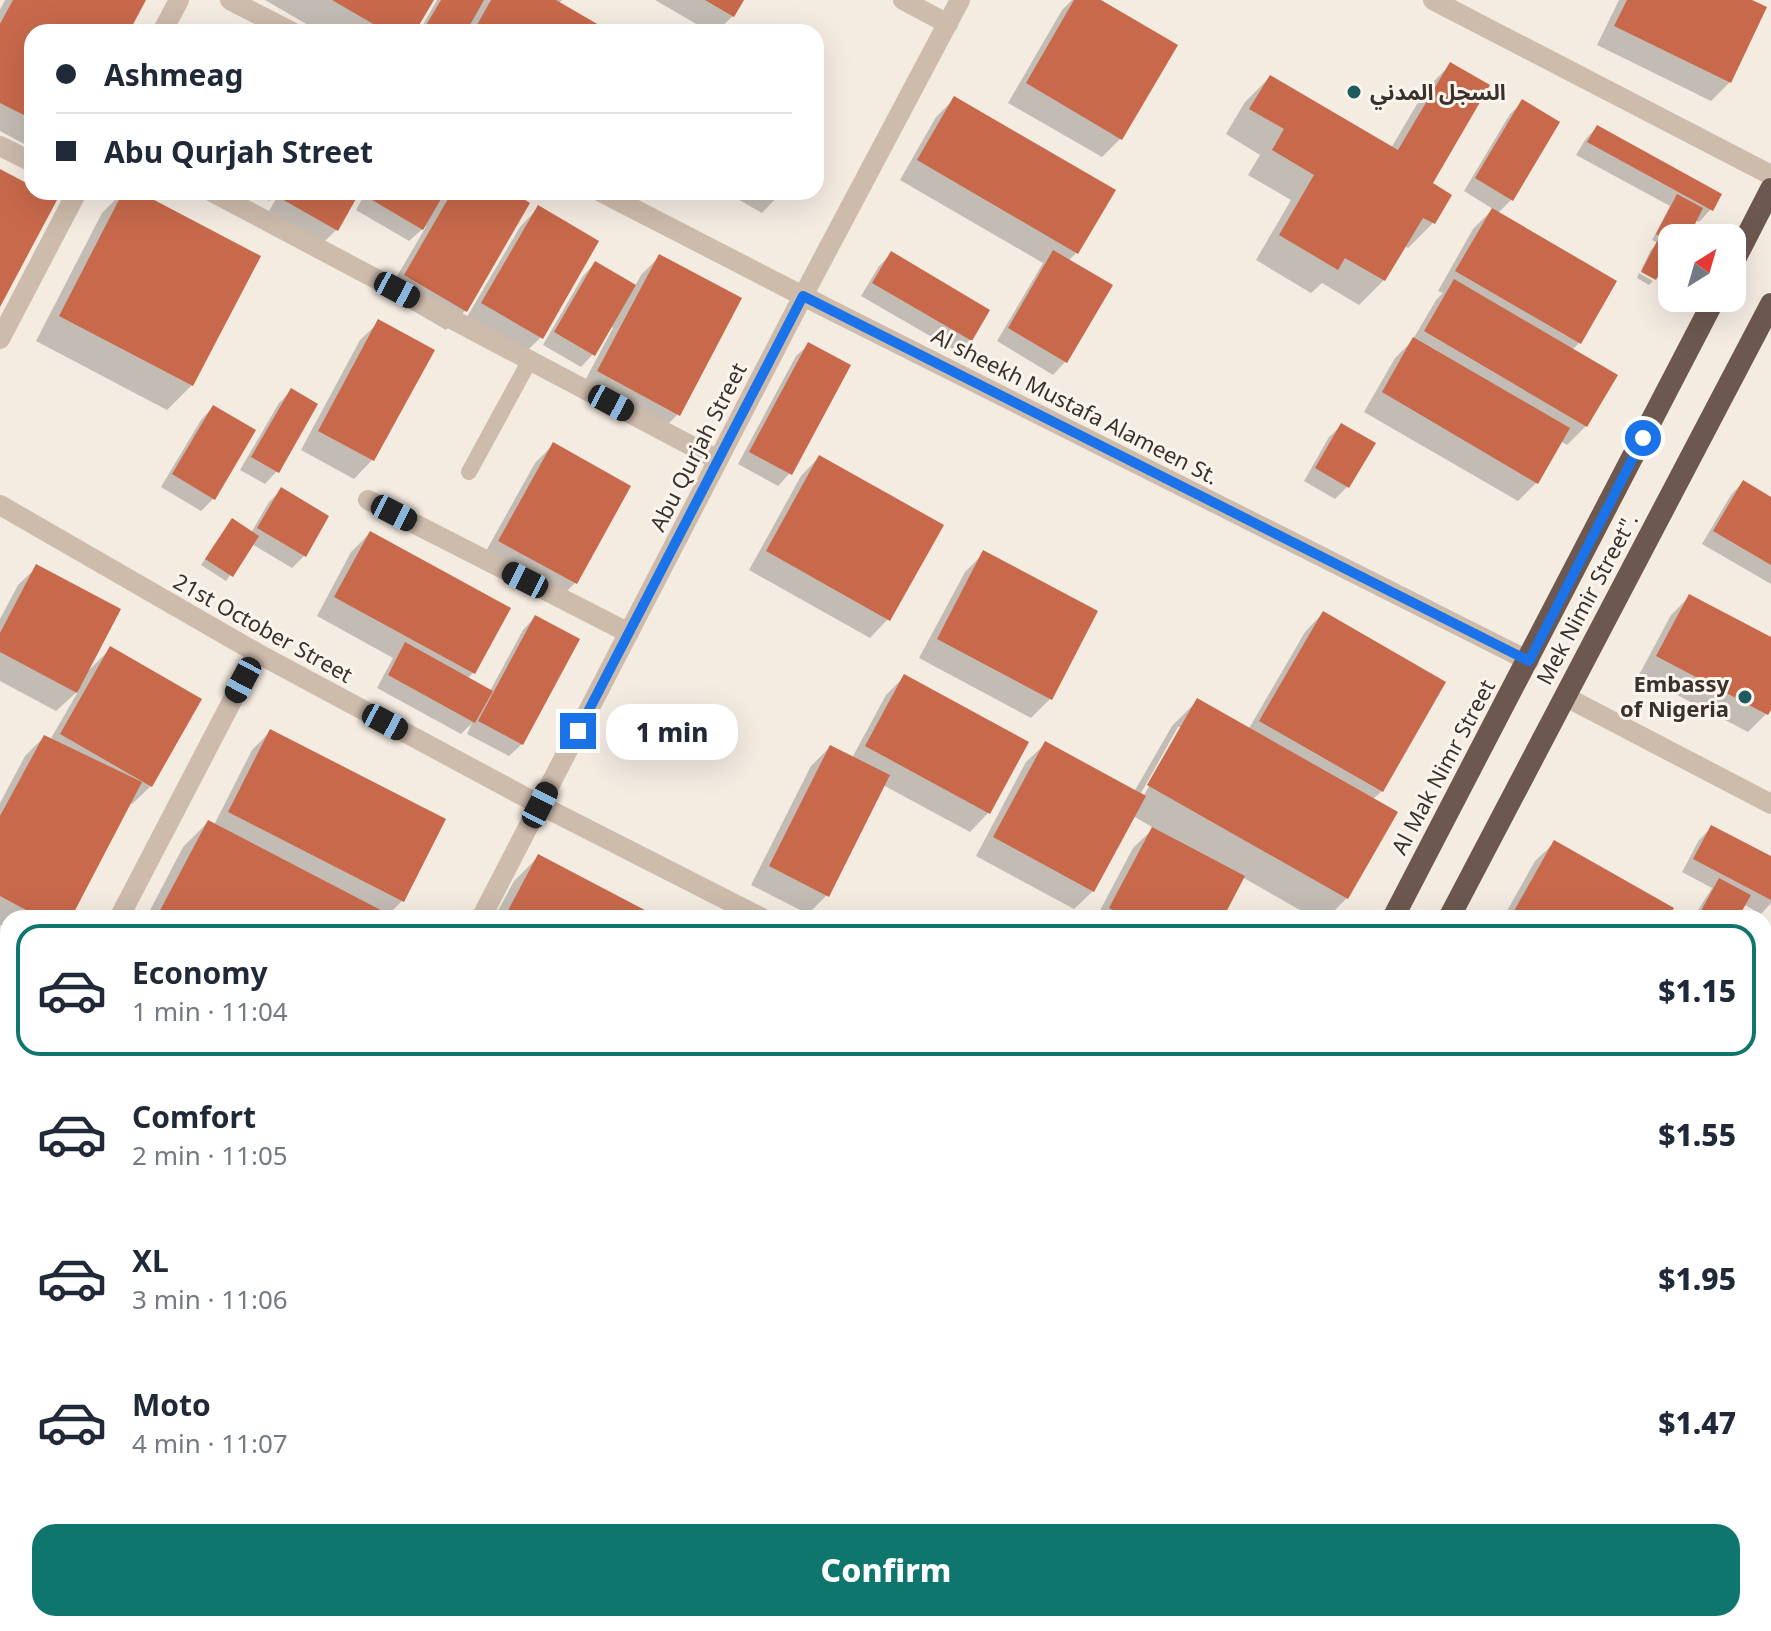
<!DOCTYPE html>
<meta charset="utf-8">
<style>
:root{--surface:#fff;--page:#f2f2f3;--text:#1f2937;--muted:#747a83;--line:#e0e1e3;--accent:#0f766e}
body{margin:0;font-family:"Noto Sans","Noto Sans Arabic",sans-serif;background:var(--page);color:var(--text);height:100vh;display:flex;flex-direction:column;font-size:30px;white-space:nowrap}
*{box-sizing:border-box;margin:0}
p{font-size:26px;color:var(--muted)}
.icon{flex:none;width:44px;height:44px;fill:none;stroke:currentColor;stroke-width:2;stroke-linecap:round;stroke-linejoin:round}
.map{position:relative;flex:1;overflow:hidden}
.panel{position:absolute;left:0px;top:910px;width:1772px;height:722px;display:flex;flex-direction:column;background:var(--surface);border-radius:24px 24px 0 0;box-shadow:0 8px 32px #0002}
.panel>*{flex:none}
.hud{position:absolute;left:24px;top:24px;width:800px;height:176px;border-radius:24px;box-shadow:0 8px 32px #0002;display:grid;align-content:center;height:176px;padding:0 32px;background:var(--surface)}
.needle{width:52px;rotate:37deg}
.fabs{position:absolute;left:1658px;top:224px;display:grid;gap:16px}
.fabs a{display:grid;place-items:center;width:88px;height:88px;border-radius:16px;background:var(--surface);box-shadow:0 8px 32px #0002;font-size:40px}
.end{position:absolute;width:36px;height:36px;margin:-18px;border:10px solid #1a73e8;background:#fff;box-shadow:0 0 0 4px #fff}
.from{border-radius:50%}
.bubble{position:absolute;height:56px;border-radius:24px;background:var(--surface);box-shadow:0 8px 32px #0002;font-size:26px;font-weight:800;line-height:56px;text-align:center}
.car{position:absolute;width:24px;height:48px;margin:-24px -12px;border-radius:10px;box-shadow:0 0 6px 2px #0007;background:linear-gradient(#222 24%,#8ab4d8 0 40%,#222 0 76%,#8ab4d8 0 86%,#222 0)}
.hud b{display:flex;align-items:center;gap:28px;height:76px;font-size:30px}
.hud b+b{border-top:2px solid var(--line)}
.hud i{width:20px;height:20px;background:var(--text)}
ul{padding:14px 0 0;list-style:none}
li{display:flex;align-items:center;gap:24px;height:132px;margin:0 16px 12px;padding:0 16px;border:4px solid transparent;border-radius:24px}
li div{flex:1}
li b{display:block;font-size:30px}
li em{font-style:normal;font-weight:800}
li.active{border-color:var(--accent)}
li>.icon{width:72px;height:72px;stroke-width:1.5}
.action{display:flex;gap:16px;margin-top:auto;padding:16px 32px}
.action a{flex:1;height:92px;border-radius:24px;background:var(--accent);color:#fff;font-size:32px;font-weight:800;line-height:92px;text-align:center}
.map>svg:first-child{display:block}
</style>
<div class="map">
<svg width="1771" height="1631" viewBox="0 0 1771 1631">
<rect width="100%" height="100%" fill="#f4ebe1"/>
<path fill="#0003" fill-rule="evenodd" d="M5,0H143L127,32H32V148L0,131V10Z
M265,0H431L413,32H320Z
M437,0H562L558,4L607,32H419Z
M655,0H742L733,16L716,32H710Z
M1072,0H1097L1121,138L1102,157L1008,103L1062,10Z
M1619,0H1748L1730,82L1711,101L1597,45Z
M1450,65L1430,184L1433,223L1408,248L1404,245L1384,280L1359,305L1322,283L1311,293L1256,260L1291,200L1248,175L1260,155L1226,134L1245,102L1270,77L1391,148L1426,89Z
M955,98L1076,253L1068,261L1110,285L1065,362L1053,375L997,341L1043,263L900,180L936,117Z
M1523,102L1558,122L1511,200L1498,213L1614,282L1579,343L1572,350L1586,426L1567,445L1560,441L1537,482L1518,501L1364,412L1395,358L1412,341L1436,300L1443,293L1438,291L1473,229L1493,209L1464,191L1510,114Z
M1597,127L1711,209L1699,222L1695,220L1685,238H1672V251L1670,250L1655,278L1641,270L1651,250L1658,243L1652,240L1670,206L1576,155L1585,140Z
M123,192H135L192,385L167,410L36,341L102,213Z
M252,192H278L269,201Z
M280,192H343L336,230L324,242L269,211Z
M366,192H508L465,311L446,330L386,295L427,225L409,241L356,210Z
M725,192H782L762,213Z
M538,208L541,337L522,356L464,322L520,227Z
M891,254L987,310L970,340L958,352L861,296L879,266Z
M660,256L678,414L659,433L580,390L613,328L610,326L593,354L581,367L543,345L583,276L595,263L635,286L641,275Z
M1639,273L1653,281L1649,285L1637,278Z
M379,322L372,460L354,479L301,450L360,340Z
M809,344L790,473L778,486L738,464L796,356Z
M291,391L277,471L265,484L240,470L279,403Z
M213,407V499L201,511L161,487L201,420Z
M1342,425L1348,486L1335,499L1304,481L1329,437Z
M554,444L575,583L556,602L481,560L535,463Z
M819,457L888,619L870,638L749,570L801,476Z
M1743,482L1771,499V584L1702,544L1731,495Z
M281,490L304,556L292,568L252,544L226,581L201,565L227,527L251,533L269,502Z
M370,533L473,673L467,679L490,691L523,630L535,617L522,744L509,756L467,734L472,723L461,734L377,688L393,658L317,616L351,552Z
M984,553L1050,699L1031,718L919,658L965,572Z
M37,567L87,672L111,648L151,786L132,804L129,803L69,918H8V929L0,925V803L25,756L44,737L50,740L79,690L56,711L0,681V619L18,585Z
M1690,596L1771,639V709L1748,732L1639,675L1671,615Z
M1323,613L1382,791L1372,800L1347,898L1327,918H1314L1242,877L1221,918H1096L1133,848L1154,828L1133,816L1093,891L1074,909L976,856L1026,762L1045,744L1134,792L1172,726L1197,701L1248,730L1305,632ZM1178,727H1183L1144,795L1141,793Z
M905,676L988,813L970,832L883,785L827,895L808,914L751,885L811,766L830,747L852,758L886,695Z
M271,731L443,820L402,901L387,916L391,918H146L183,847L208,822L214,825L252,750Z
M1712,827L1771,859V903L1761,914L1743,904L1735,918H1693L1712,888L1682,872L1699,840Z
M1554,843L1666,918H1503L1535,861Z
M538,857L655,918H494L514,881Z
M1771,963V1029L1766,1034L1764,1033V976Z
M1771,1209V1250L1764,1246V1223Z
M1766,1252L1771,1255V1390L1764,1386Z
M0,1431L8,1436V1624H74L72,1631H0Z
M233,1624H324L321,1631H230Z
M343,1624H383L396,1631H337Z
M1418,1624H1466L1458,1631H1430Z
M1475,1624H1608L1604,1631H1471Z
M1667,1624H1750L1747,1631H1680Z
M1322,1626L1332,1631H1317Z"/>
<path fill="#c8694b" d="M13,0H146L129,32H32V119L0,103V24Z
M332,0H434L415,32H387Z
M441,0H484L466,32H422Z
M491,0H556L611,32H473Z
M705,0H744L734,17Z
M1074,0H1101L1178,45L1122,140L1026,83Z
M1627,0H1752L1767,7L1731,83L1614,26Z
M1450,62L1490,85L1433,183L1452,195L1435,224L1423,218L1385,281L1345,258L1338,270L1279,235L1314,175L1272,150L1284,129L1249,109L1270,75L1398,150Z
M954,96L1116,190L1078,254L917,160Z
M1522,99L1560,122L1513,201L1475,178Z
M1597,125L1722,194L1713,211L1587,142Z
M0,169L32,186V192H43L57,200L0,307Z
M123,192H139L261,256L193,386L59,316Z
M284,192H347L357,197L338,231L280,198Z
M370,192H445L423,230L367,197Z
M452,192H512L530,203L467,312L404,275Z
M1677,194L1703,208L1688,238H1672V243L1656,234Z
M538,205L599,241L543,339L481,303Z
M1492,208L1617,281L1581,344L1455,271Z
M1657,241L1672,250L1656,280L1641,272Z
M1053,250L1113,285L1067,363L1008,328Z
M891,251L990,310L972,341L872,283Z
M659,254L742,298L680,416L597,371Z
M595,261L636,285L595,356L554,332Z
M1454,279L1618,375L1587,427L1424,331Z
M378,319L435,350L374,461L318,431Z
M1413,337L1570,428L1538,484L1382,392Z
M808,342L851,365L792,475L749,452Z
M291,388L318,404L279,473L251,457Z
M213,405L256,430L215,500L172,474Z
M1341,423L1376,443L1349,488L1315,468Z
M553,442L631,486L577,584L498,541Z
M819,455L944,525L890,621L766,551Z
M1743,480L1771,497V565L1713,531Z
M281,487L329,516L306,557L257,528Z
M232,518L259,536L233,577L205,559Z
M370,531L511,608L475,674L334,597Z
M983,550L1098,611L1052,700L937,639Z
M36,564L121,609L77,693L0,652V633Z
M1689,594L1771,637V710L1768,715L1656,656Z
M1323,611L1446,682L1383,792L1259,721Z
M535,615L580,639L523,745L478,721Z
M405,642L493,691L475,723L388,675Z
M110,646L202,699L152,787L60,734Z
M904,674L1029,742L990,814L865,746Z
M1197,698L1398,812L1348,899L1147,785Z
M270,729L446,819L404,902L228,812Z
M44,735L142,782L71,918H41L0,896V816Z
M1045,741L1146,796L1094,892L993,837Z
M830,745L890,775L829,897L769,866Z
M208,820L396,918H156Z
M1711,825L1771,856V900L1693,859Z
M1152,827L1245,876L1223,918H1129L1109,908Z
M1554,840L1674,908L1668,918H1510Z
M538,854L660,918H504Z
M1719,878L1751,895L1738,918H1697Z
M1771,971V1018L1764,1014V984Z
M0,1029L8,1033V1090L0,1105Z
M1764,1145L1771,1149V1180L1764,1193Z
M1765,1249L1771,1253V1352L1764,1348Z
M0,1429L8,1433V1574L0,1570Z
M1764,1483L1771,1487V1590L1764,1603Z
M0,1586L8,1590V1624H77L74,1631H0Z
M139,1624H161L174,1631H135Z
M242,1624H326L323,1631H238Z
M347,1624H387L400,1631H344Z
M1256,1624H1280L1281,1631H1231Z
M1482,1624H1610L1606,1631H1478Z
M1626,1624H1646L1658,1631H1622Z
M1720,1624H1753L1749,1631H1733Z"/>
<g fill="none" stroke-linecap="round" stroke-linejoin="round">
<path stroke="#cdbbac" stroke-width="16" d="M469,472L530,360"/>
<path stroke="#cdbbac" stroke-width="20" d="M230,0L292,32
M903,0L948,24
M1433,0L1771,175
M162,32L179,0
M0,146L32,162
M212,192L718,460
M601,192L803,296L1529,661
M0,339L77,192
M368,500L629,633
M0,505L257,653L540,805L762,918
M1566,697L1771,804
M119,918L257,653
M481,918L803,296L960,0
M1764,1129L1771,1132
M0,1145L8,1130
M1764,1436L1771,1439
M1372,1624L1385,1631
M110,1631L113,1624"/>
<path stroke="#cdbbac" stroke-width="20" d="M0,1285L8,1289
M647,1624L661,1631"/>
<path stroke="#6c584f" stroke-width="22" d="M1732,265L1771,189
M1393,918L1715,298
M1449,918L1771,304
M1017,1631L1020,1624
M1075,1631L1079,1624"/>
</g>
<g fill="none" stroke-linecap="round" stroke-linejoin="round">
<path stroke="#1a73e8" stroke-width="10" d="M578,731L803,296L1529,661L1643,438"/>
</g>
<g fill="#1f5a5e" stroke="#fbf5ee" stroke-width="3">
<circle cx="1354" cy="92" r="8"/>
<circle cx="1745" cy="697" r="8"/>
</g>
<g text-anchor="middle" stroke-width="6" stroke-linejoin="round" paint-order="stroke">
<g font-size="22" font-weight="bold" fill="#3b302b" stroke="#fbf5ee" text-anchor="start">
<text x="1370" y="100">السجل المدني</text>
<text x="1729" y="692" text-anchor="end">Embassy<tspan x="1729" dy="25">of Nigeria</tspan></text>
</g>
<g font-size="22" fill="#3b302b" stroke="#fbf5ee">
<text transform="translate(1075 406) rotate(27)" y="8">Al sheekh Mustafa Alameen St.</text>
<text transform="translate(698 447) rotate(-63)" y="8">Abu Qurjah Street</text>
<text transform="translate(1587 599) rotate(-62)" y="8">Mek Nimir Street".</text>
<text transform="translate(263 628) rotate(29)" y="8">21st October Street</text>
<text transform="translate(1443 767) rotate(-62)" y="8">Al Mak Nimr Street</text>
</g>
</g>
</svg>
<div class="fabs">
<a><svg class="needle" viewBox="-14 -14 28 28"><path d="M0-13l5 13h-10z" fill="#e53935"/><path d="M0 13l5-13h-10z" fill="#747a83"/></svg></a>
</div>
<i class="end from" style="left:1643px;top:438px"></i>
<i class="end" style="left:578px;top:731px"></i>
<div class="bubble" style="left:606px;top:704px;width:132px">1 min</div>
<i class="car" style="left:397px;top:290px;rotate:118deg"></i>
<i class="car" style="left:611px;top:403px;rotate:118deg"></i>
<i class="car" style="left:394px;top:513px;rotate:117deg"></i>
<i class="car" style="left:525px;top:580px;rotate:297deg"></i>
<i class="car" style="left:243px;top:680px;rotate:208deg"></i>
<i class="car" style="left:385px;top:722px;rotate:118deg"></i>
<i class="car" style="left:540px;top:805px;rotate:27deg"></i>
<div class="hud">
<b><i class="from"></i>Ashmeag</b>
<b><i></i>Abu Qurjah Street</b>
</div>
<section class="panel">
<ul>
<li class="active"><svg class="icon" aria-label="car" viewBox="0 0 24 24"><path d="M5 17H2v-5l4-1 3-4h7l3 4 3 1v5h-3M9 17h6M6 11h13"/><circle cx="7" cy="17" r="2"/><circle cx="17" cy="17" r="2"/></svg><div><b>Economy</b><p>1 min · 11:04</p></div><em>$1.15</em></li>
<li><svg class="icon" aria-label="car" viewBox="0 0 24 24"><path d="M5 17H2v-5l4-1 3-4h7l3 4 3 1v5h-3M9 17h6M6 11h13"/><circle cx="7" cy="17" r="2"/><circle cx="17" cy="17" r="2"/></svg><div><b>Comfort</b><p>2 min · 11:05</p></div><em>$1.55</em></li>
<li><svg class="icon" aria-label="car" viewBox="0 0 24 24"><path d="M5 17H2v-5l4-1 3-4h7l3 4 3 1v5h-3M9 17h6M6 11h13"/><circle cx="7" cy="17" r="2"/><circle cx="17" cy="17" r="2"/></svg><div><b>XL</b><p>3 min · 11:06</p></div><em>$1.95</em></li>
<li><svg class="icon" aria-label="car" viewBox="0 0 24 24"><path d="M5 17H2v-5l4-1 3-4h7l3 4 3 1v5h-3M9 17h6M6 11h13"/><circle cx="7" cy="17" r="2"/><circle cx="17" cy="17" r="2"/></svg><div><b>Moto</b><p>4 min · 11:07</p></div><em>$1.47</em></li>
</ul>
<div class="action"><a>Confirm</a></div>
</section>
</div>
